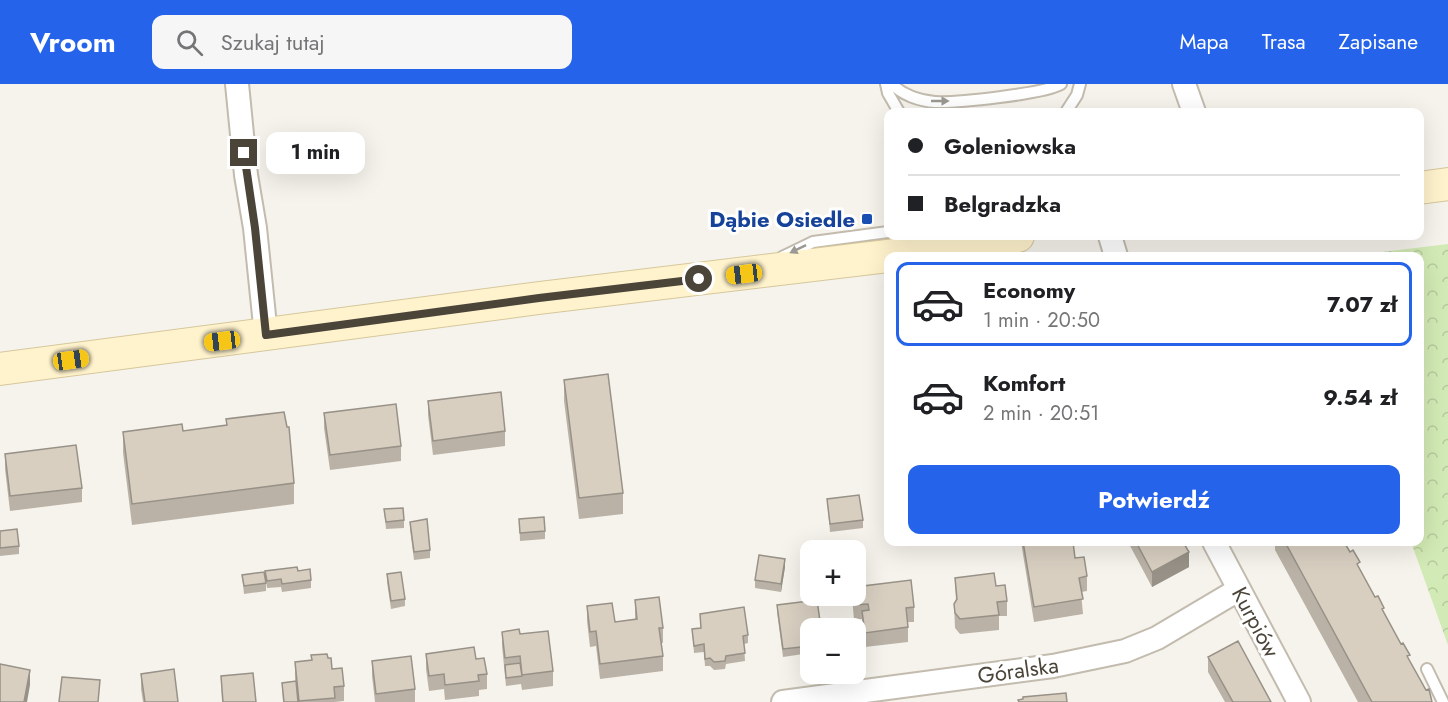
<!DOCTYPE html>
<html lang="pl">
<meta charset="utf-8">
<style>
:root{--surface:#fff;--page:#f6f6f6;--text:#202124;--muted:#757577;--line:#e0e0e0;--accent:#2563eb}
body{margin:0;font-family:Jost,sans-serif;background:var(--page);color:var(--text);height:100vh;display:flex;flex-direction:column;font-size:22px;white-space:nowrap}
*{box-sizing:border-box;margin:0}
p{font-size:20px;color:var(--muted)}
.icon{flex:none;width:33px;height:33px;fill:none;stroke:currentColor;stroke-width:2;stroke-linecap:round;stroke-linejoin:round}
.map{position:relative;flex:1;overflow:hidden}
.details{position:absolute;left:884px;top:168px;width:540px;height:294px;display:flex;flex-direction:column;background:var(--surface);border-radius:12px;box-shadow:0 6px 24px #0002}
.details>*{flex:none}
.hud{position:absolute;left:884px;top:24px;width:540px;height:132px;border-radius:12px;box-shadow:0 6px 24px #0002;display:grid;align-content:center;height:132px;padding:0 24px;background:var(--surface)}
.tools{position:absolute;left:800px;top:456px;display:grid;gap:12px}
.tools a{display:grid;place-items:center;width:66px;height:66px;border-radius:12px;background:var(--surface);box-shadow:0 6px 24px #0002;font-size:30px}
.end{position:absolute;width:27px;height:27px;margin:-14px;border:8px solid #4b4439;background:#fff;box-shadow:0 0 0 3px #fff}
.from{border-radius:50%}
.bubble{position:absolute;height:42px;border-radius:12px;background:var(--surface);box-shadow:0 6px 24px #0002;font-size:20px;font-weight:700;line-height:42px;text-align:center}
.car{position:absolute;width:18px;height:36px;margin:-18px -9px;border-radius:8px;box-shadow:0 0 4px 2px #0007;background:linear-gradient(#f5c518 24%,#345 0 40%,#f5c518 0 76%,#345 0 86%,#f5c518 0)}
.hud b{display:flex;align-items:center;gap:21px;height:57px;font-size:22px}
.hud b+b{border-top:2px solid var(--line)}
.hud i{width:15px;height:15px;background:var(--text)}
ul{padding:10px 0 0;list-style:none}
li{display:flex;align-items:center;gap:18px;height:84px;margin:0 12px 9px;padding:0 12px;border:3px solid transparent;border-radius:12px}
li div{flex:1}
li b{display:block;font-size:22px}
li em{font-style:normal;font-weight:700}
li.on{border-color:var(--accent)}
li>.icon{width:54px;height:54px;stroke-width:1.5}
.cta{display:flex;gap:12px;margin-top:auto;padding:12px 24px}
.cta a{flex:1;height:69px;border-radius:12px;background:var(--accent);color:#fff;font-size:24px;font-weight:700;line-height:69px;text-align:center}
header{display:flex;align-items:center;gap:36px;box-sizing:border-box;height:84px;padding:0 30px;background:var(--accent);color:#fff}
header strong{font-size:28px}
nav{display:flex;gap:33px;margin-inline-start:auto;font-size:21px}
.search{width:420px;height:54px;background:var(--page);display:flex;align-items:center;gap:15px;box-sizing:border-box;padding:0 21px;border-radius:12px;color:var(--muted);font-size:22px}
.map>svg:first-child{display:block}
</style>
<header>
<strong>Vroom</strong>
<div class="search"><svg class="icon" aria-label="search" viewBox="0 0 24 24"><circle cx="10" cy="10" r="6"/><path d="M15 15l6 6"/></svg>Szukaj tutaj</div>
<nav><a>Mapa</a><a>Trasa</a><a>Zapisane</a></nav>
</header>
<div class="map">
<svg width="1448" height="618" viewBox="0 0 1448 618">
<defs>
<pattern id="forest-crowns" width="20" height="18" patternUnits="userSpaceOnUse" patternTransform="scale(1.5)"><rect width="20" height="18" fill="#d2eab5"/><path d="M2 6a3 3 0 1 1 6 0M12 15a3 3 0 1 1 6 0" fill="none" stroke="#b6ca9c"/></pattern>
</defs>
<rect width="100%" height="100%" fill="#f6f3ec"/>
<path fill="url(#forest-crowns)" d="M1448,160V561L1411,458H1419V172H1349Z"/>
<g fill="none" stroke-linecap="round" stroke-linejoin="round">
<defs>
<path id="lane" d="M886,0L888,9L899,28
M892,0C902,11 920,17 935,18C956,19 1044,10 1061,0
M1066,28L1077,11L1080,0
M782,173L813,158L888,148
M1427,585L1443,618"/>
<path id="street" d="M237,0L246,91L255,144L266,251
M1184,0L1194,28
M1110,152L1116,172
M1214,458L1299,618
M783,618L1053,582L1125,567L1157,554L1238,506"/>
<path id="secondary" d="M1419,104L1448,100
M0,285L539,214L896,171L1018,152"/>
</defs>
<use href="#lane" stroke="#c2bbae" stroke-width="14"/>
<use href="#street" stroke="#c2bbae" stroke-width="26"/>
<use href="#secondary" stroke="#d6c79b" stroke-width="34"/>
<use href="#lane" stroke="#fff" stroke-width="10"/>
<use href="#street" stroke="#fff" stroke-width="22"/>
<use href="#secondary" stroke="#fff3cd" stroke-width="32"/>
</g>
<path fill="#bab2a6" d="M564,296L623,409V430L579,435L564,317Z
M428,317L505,347V362L433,371L428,331Z
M324,329L401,362V377L330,386L324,344Z
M226,335L294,399V420L132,441L123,369V348L183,347L226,341Z
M5,370L82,404V418L10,427L5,385Z
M827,415L863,436V444L830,448Z
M384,425L404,436V444L386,445Z
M519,435L545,447V455L520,457Z
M410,438L430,466V474L414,476L410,445Z
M0,447L19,462V470L0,472Z
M1021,458H1073L1075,474L1087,492V507L1081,508L1083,530L1034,538Z
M1128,458H1183L1189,483L1152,503Z
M1275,458H1344L1432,618H1358L1275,466Z
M785,483L781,508L755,504V496Z
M265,487H298L311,496V504L282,508L281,503L267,504Z
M387,490L405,515V522L391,525L387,498Z
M242,491L266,499V507L244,510Z
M955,494L996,502L1007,517V532H999V546L960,550L955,544L954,520L956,517Z
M852,512L914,523V538H908V558L865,563L862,535L854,536Z
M635,516L663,544V559H661L663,572V587L600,595L596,562L590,563L587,537V522L615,538L635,535Z
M777,521L810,544V569L783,573L777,528Z
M700,530L748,551V559L744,560L745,577L726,580L725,585L714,586L710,582H705L704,568L694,569L692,545L701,544Z
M502,548L520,550L553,587V602L522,606L521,600L506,602L502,562Z
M426,570L476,575L487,590V605L479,606V612L445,616L444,605L429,607L426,585Z
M1208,573L1271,618H1225L1208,588Z
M372,577L415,605V618H375L372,592Z
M295,578L332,585L344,602V617L335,618H283L282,599L295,597Z
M141,590L178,618H143L141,605Z
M221,592L256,618H222Z"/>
<path fill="#979187" d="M1189,468V483L1152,503V488Z
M785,475V483L781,508V500Z
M30,586V601L27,618H24Z"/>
<path fill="#d8cfc1" stroke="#979187" stroke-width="1.5" d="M608,290L623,409L579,414L564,296Z
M501,308L505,347L433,357L428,317Z
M396,320L401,362L330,371L324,329Z
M284,328L287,343H289L294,399L132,420L123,348L182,340L183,347L227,341L226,335Z
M76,361L82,404L10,412L5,370Z
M859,411L863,436L830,440L827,415Z
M403,424L404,436L386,438L384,425Z
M544,433L545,447L520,449L519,435Z
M427,435L430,466L414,468L410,438Z
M17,445L19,462L0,464V447Z
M1023,458H1073L1075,474L1084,473L1087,492L1079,494L1083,515L1034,523Z
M1136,458H1183L1189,468L1152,488Z
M1285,458H1344L1350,468L1353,466L1360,478L1357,480L1375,513L1378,512L1384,524L1382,525L1401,560L1403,559L1410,571L1407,572L1426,606L1429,605L1432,618H1372Z
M759,471L785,475L781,500L755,496Z
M297,483L298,487L310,485L311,496L282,500L281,495L267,497L265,487Z
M264,488L266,499L244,502L242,491Z
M401,488L405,515L391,517L387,490Z
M994,489L996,502L1005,501L1007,517L997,518L999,531L960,535L955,529L954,520L957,515L955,494Z
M911,496L914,523L906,524L908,543L865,549L862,527L869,526L868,520L854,521L853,512H855V503Z
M659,513L663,544H659L663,572L600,580L596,547L590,548L587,522L612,519L615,538L637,535L635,516Z
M817,516L821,544H810V562L783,565L777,521Z
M744,523L748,551L743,552L745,569L726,572L725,577L714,578L710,574L705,575L704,560L694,562L692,545L701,544L700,530Z
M519,545L520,550L548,547L553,587L522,591L520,572L505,574L502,548Z
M1238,557L1271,618H1233L1208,573Z
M474,563L476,575L484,574L487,590L478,591L479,597L445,601L444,590L429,592L426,570Z
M327,570L328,574H331L332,585L342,584L344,602L334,603L335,614L299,617L295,578L312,576L311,571Z
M411,572L415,605L376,610L372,577Z
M520,579L522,592L506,594L505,581Z
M0,580L30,586L24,618H0Z
M174,585L178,618H145L141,590Z
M253,589L256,618H223L221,592Z
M62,593L100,596L98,618H59Z
M296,597L298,618H284L282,599Z
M1066,609L1067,618H1019L1018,616L1023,615V613Z"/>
<defs><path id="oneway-solid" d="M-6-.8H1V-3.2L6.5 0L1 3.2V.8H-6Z" transform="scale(1.5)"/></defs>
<g fill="#9c9892">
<use href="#oneway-solid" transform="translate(940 17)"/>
<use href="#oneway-solid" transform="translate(798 165) rotate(154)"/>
</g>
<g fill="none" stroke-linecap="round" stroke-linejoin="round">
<path stroke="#4b4439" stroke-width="8" d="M244,69L255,144L266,251L539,214L699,195"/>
</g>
<rect fill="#1a4fb4" stroke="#fff" stroke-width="2" x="861" y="129" width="12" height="12" rx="3"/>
<g text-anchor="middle" stroke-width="6" stroke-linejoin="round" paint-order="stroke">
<g font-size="22" font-weight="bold" fill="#164399" stroke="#fff" text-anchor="end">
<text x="855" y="143">Dąbie Osiedle</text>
</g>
<g font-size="22" fill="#4b4439" stroke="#fff">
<text transform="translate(1256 538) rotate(62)" y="8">Kurpiów</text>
<text transform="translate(1018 586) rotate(-8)" y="8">Góralska</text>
</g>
</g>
</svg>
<div class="tools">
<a>+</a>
<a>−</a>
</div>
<i class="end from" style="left:699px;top:195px"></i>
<i class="end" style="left:244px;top:69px"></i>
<div class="bubble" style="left:266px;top:48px;width:99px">1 min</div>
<i class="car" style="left:744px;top:190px;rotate:263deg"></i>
<i class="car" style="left:222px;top:257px;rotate:263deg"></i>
<i class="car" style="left:71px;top:276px;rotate:82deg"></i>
<div class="hud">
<b><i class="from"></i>Goleniowska</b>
<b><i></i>Belgradzka</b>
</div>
<section class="details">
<ul>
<li class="on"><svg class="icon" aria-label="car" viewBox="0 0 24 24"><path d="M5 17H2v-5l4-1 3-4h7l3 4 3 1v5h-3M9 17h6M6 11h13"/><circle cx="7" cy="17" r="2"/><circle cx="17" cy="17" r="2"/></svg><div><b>Economy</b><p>1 min · 20:50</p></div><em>7.07 zł</em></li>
<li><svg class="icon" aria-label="car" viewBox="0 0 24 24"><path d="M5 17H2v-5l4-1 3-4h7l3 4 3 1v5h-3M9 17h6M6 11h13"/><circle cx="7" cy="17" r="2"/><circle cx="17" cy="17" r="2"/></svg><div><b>Komfort</b><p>2 min · 20:51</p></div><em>9.54 zł</em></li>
</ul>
<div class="cta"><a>Potwierdź</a></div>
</section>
</div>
